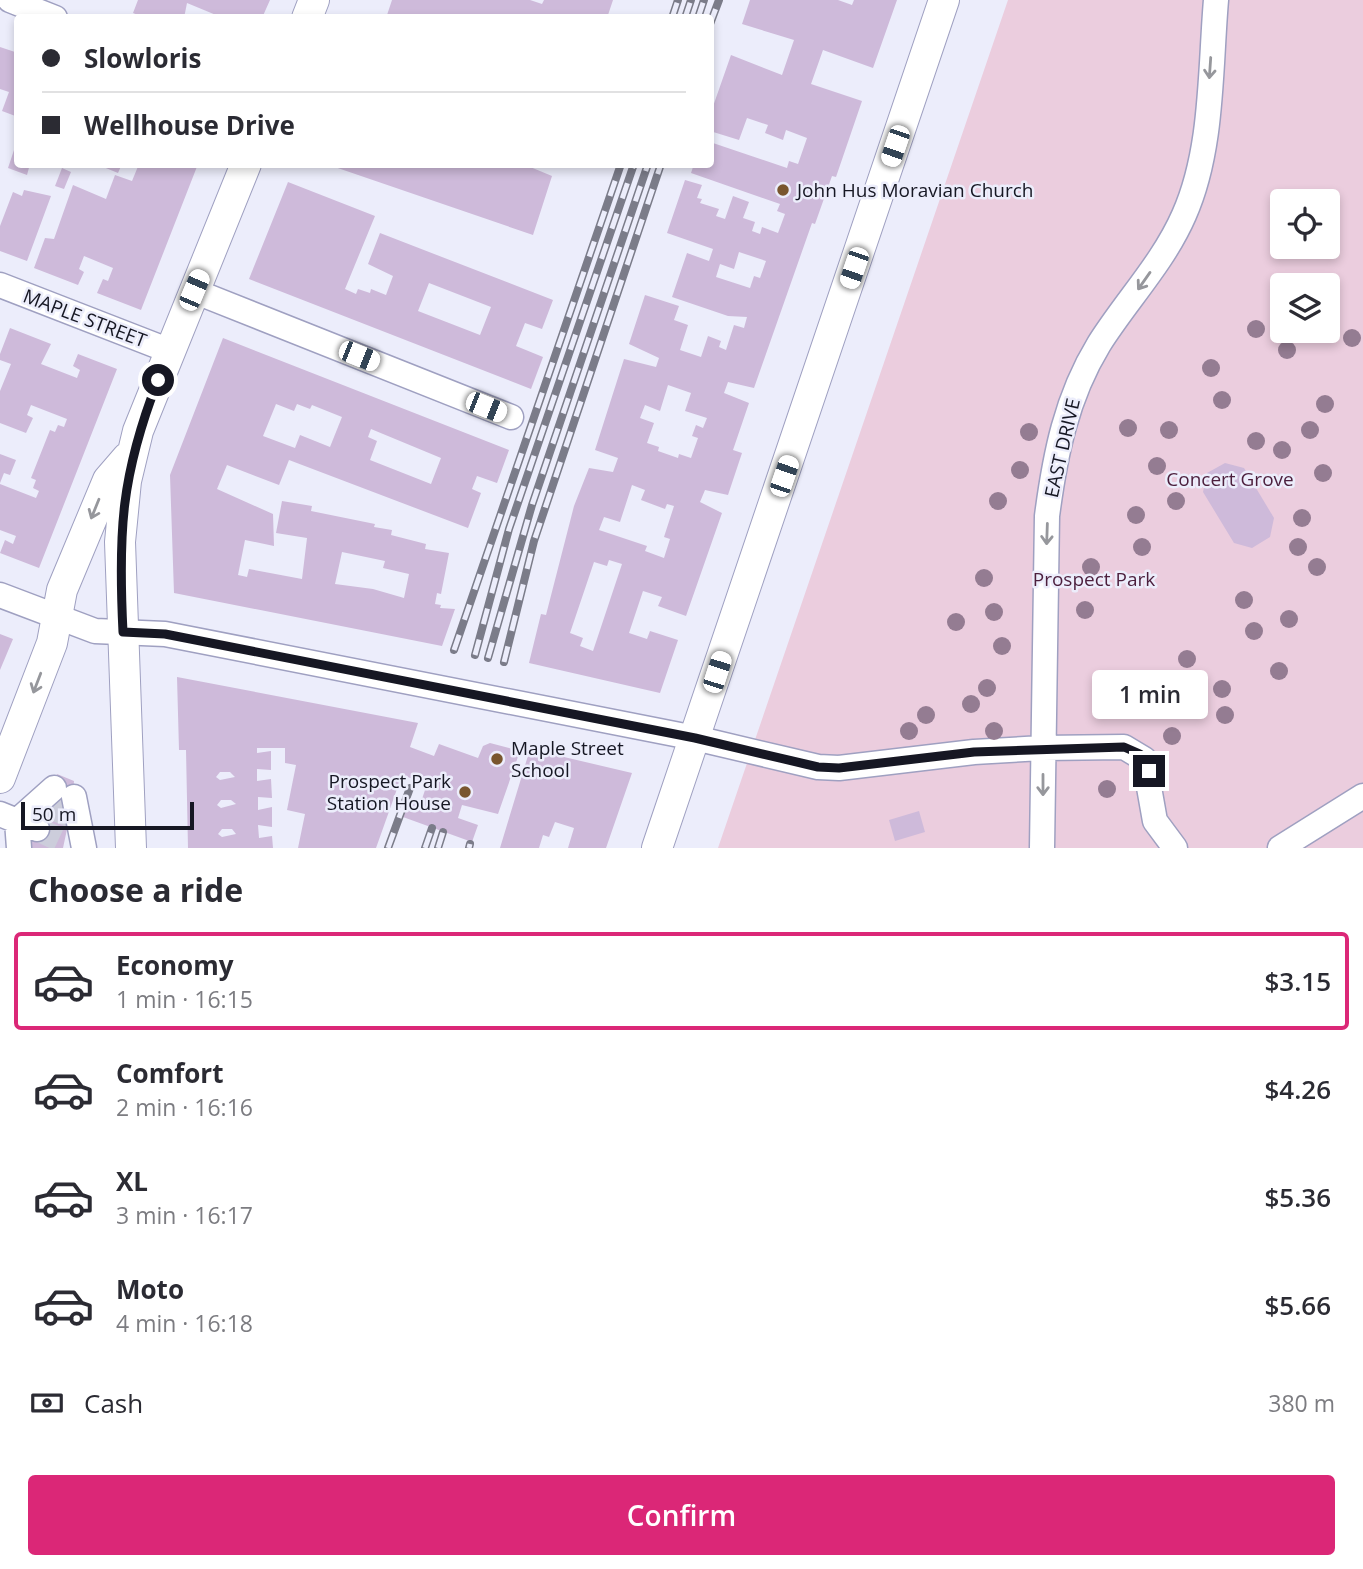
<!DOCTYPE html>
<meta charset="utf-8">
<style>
:root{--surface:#fff;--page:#f2f2f3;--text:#2b2b33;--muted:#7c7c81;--line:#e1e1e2;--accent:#db2777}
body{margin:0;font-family:"Open Sans",sans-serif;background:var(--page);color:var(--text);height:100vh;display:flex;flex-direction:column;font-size:26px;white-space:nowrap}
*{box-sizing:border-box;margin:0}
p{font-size:23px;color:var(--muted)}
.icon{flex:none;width:38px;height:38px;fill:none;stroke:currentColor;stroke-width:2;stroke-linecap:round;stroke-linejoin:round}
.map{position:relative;height:848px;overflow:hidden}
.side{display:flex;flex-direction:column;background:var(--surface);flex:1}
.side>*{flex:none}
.guide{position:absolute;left:14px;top:14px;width:700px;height:154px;border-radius:7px;box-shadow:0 4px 10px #0003;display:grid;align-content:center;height:154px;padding:0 28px;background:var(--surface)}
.tools{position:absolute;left:1270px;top:189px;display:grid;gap:14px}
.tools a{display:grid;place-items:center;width:70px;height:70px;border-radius:7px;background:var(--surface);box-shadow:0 4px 10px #0003;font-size:35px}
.scale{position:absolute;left:21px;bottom:18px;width:173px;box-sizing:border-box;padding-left:7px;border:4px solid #161723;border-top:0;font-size:19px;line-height:24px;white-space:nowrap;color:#161723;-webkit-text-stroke:5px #ecedfb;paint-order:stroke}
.end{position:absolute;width:32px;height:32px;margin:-16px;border:9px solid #161723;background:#fff;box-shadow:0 0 0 4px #fff}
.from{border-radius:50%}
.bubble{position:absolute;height:49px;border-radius:7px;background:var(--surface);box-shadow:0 4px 10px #0003;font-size:23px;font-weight:600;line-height:49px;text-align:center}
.car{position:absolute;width:21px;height:42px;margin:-21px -10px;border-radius:9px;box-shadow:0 0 5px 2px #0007;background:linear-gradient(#fff 24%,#345 0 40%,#fff 0 76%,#345 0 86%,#fff 0)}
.guide b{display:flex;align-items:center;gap:24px;height:66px;font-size:26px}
.guide b+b{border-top:2px solid var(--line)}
.guide i{width:18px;height:18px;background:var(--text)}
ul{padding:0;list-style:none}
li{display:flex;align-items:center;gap:21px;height:98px;margin:0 14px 10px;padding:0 14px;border:4px solid transparent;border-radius:7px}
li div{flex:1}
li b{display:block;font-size:26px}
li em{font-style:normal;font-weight:600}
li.on{border-color:var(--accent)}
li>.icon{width:63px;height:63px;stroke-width:1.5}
h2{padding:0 28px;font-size:32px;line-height:84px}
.pay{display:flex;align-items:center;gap:18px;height:77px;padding:0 28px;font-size:26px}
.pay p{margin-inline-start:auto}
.cta{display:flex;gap:14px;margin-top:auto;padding:14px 28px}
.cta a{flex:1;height:80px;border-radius:7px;background:var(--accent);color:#fff;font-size:28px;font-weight:600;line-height:80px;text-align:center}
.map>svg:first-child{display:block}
</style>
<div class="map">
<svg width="1363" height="848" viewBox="0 0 1363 848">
<rect width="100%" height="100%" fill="#ecedfb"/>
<path fill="#ebcdde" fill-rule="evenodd" d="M1008,0H1363V848H718ZM1283,201H1328V247H1283ZM1283,285H1328V331H1283Z"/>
<path fill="#cebada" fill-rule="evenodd" d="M138,0H270L262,18H215L216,15L187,3L184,18H145L133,13Z
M392,0H530L542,4L544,0H613L607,18H386Z
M750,0H838L852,5L854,0H897L873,68L823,50L811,84L862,101L836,177L832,176L815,224L812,223L754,388L728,382L724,393L749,403L733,450L742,453L728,495L705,490L700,502L722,513L686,616L658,606L662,597L643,591L629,633L647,639L650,631L678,640L660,693L529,663L541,614L546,615L574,506L589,468L613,472L618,458L595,450L624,359L656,367L659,358L629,344L645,295L679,306L674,320L688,325L680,350L701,357L708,336L721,341L719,347L726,350L734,325L744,328L747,317L728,316L672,297L687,253L709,261L713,249L667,233L685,180L702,185L697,198L702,199L700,203L719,209L716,216L725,219L733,196L749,202L743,218L755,222L752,231L760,234L762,227L778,233L785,214L777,211L780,204L691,173L694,164H710V142L787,168L789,161L798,164L807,138L786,130L783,140L765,133L768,125L747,118L739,140L710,131V115L731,55L782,75L794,40L742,24ZM739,252L766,261L760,278L754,276L750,288L716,277L720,264L734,269ZM668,385L691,393L685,411L707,418L703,428L696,425L692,436L698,438L691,458L679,454L678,458L658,451L659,447L647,443L654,423L640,418L645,405L660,411ZM632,485L645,490L641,500L665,509L667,504L674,506L664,537L670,539L664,558L645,551L647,546L599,530L604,517L620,522ZM609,560L622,564L593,651L580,646L583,638L570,633L594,562L607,566Z
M0,47L18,53V117L2,111L9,92L0,89Z
M14,150L18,151V164H30L27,175L8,168Z
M96,164H122L118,173Z
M139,164H198L141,310L97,293L103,279L108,281L113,268L84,256L79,269L84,272L78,285L34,268L45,238L54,239L73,185L106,199L115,175L132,181Z
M326,164H523L552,176L533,235Z
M62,168L71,172L64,189L55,186Z
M288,182L375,216L345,289L356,294L358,289L370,293L371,289L386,295L393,276L368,264L380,233L553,300L542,329L525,323L516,346L543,357L531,389L249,279ZM429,283L491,307L480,335L418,311Z
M24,190L51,196L27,261L0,251V226L13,192L22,196Z
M10,328L51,344L41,364L77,378L80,370L73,366L78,354L117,369L39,568L0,553L5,540L13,544L16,536L0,530V484L36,498L39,491L33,488L36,480L31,478L50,430L55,432L58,425L64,427L67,419L31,405L27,415L33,418L26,433L0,423V391L11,364L0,360V354Z
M223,338L509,450L497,483L477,476L472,489L481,493L468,528L289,460L279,485L227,465L217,489L273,514L274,546L245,540L238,575L247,577L249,569L302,579L307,538L276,533L282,501L312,506L311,511L375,524L374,527L392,530L391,535L426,544L425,549L449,553L441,594L437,593L435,604L441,605L440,608L455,609L442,646L174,593L170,475ZM276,404L294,411L297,404L310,409L312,405L342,417L330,447L300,435L295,448L263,436ZM371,429L441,458L431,484L370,460L377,441L368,437ZM342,552L385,561L383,568L409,574L404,598L373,589L335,584Z
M0,454L16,460L10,475L4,473L0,483Z
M1225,463L1244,468L1274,518L1270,537L1252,548L1234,543L1203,492L1207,473Z
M0,634L13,639L0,670Z
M177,677L418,723L410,747L434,756L439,744L478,758L483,746L490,743L520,751L498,814L462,805L458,818L478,825L472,842L403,817L409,801L420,805L427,784L402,775L376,848H298L305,814L287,810L296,765L285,763V748H257V753L271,751V770L257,769V781L271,779L272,798L258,797V810L272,807V827L258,825L259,838L272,836L273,848H188L186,750H179ZM220,772H230L235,777L220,780L216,777ZM221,800H231L236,804L221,808L217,805ZM222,829H232L236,834L222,837L218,834Z
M530,749L632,773L606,848H568L574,828L555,822L549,837L543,835L539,848H500Z
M57,774L74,781L72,806L63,848H28Z
M919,811L925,832L895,841L889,820Z"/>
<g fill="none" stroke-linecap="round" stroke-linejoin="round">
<path stroke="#cccddb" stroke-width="24" stroke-dasharray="24 12" stroke-linecap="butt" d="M48,806L71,816
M37,829L67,843"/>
<defs>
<path id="minor" d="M10,0L55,18
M0,285L170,351
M194,291L511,417
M0,595L95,631L165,634L695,738L818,767L839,768L974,752L1042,748L1124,747L1144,759L1155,821L1175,848
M74,797L84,848
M0,814L37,829
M17,821L54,788
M17,821L19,848
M1042,848L1047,516C1055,455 1066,398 1099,344C1126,301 1163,263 1184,215C1213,150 1210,70 1216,0
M1280,848L1363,796"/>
<path id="major" d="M307,18L314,0
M0,778L52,643L62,590L108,480L127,458
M131,848L120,542L126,481L138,431L246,164
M657,848L944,0"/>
</defs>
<use href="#minor" stroke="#9fa0c1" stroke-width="27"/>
<use href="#major" stroke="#9fa0c1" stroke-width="32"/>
<use href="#minor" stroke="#fff" stroke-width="24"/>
<use href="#major" stroke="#fff" stroke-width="30"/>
<defs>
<path id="rail" d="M672,18L678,0
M685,18L691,0
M698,18L704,0
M710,24L719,0
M454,650L621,164
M475,655L509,529L634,164
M488,658L532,505L648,164
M504,662L534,541L661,164
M388,848L410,788
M425,848L432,828
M438,848L443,832
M469,848L470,844"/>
</defs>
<use href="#rail" stroke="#7b7c89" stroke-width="8"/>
<use href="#rail" stroke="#ecedfb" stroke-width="5" stroke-dasharray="16" stroke-linecap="butt"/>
</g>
<g fill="#947c92">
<circle cx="1256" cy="329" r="9"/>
<circle cx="1352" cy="338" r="9"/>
<circle cx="1287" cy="350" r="9"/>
<circle cx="1211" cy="368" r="9"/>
<circle cx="1222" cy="400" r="9"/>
<circle cx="1325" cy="404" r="9"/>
<circle cx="1128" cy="428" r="9"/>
<circle cx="1169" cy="430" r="9"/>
<circle cx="1310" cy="430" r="9"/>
<circle cx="1029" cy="432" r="9"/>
<circle cx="1256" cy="441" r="9"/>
<circle cx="1282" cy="450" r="9"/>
<circle cx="1157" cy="466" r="9"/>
<circle cx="1020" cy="470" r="9"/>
<circle cx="1323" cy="473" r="9"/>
<circle cx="998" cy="501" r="9"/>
<circle cx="1176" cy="501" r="9"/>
<circle cx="1136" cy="515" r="9"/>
<circle cx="1302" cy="518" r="9"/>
<circle cx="1142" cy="547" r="9"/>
<circle cx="1298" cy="547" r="9"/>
<circle cx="1091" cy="567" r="9"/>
<circle cx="1317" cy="567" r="9"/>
<circle cx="984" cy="578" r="9"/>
<circle cx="1244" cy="600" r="9"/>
<circle cx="1085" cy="610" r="9"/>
<circle cx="994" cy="612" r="9"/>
<circle cx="1289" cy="619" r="9"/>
<circle cx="956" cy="622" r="9"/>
<circle cx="1254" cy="631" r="9"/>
<circle cx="1002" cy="646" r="9"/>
<circle cx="1187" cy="659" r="9"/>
<circle cx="1279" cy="671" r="9"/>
<circle cx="987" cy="688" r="9"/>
<circle cx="1222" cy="689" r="9"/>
<circle cx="971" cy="704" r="9"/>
<circle cx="1104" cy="708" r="9"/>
<circle cx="926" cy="715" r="9"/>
<circle cx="1225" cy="715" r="9"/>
<circle cx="909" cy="731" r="9"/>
<circle cx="994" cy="731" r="9"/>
<circle cx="1172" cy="736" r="9"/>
<circle cx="1107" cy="789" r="9"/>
</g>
<defs><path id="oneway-shaft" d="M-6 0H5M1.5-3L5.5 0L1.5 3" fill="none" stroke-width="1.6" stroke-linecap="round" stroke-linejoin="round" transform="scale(1.75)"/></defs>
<g stroke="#96979c">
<use href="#oneway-shaft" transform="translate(1210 68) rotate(94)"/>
<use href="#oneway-shaft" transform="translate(1144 281) rotate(125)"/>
<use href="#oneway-shaft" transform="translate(95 509) rotate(112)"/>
<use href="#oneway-shaft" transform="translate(1047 534) rotate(92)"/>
<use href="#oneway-shaft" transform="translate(37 683) rotate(111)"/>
<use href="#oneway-shaft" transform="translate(1043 785) rotate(90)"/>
</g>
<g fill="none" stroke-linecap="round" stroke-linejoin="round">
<path stroke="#161723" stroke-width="9" d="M158,380C121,475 118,532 123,632L165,634L695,738L818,767L839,768L974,752L1124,747L1140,754L1149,771"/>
</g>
<g fill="#79562e" stroke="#ecedfb" stroke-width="2.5">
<circle cx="783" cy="190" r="7"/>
<circle cx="497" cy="759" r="7"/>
<circle cx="465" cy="792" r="7"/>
</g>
<g text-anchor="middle" stroke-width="5" stroke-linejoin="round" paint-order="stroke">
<g font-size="19" fill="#161723" stroke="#ecedfb" text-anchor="start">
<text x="797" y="197">John Hus Moravian Church</text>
<text x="511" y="755">Maple Street<tspan x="511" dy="22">School</tspan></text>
<text x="451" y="788" text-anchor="end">Prospect Park<tspan x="451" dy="22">Station House</tspan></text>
</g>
<g font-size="19" fill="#161723" stroke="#ecedfb">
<text transform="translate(85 318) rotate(21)" y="7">MAPLE STREET</text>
<text transform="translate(1062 448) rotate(-77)" y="7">EAST DRIVE</text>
</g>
<g font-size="19" fill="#4c1f3d" stroke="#ecedfb">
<text x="1230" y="486">Concert Grove</text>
<text x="1094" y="586">Prospect Park</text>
</g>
</g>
</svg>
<div class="tools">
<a><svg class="icon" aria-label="locate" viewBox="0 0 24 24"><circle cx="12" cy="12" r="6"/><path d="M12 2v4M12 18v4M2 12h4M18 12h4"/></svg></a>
<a><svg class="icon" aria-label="layers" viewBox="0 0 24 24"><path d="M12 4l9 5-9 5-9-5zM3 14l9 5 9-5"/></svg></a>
</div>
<div class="scale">50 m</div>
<i class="end from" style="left:158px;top:380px"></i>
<i class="end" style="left:1149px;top:771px"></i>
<div class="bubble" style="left:1092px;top:670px;width:116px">1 min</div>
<i class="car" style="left:895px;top:146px;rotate:199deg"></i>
<i class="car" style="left:854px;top:268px;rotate:199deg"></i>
<i class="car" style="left:194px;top:290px;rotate:23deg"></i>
<i class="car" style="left:359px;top:356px;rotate:112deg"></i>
<i class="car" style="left:486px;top:407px;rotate:112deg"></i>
<i class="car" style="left:784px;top:476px;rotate:19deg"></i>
<i class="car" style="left:717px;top:672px;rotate:18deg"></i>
<div class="guide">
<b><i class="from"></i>Slowloris</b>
<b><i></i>Wellhouse Drive</b>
</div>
</div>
<section class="side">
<h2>Choose a ride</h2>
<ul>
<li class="on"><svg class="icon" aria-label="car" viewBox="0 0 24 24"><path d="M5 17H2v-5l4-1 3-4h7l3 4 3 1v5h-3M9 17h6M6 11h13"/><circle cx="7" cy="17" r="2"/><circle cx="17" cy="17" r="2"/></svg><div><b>Economy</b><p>1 min · 16:15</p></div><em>$3.15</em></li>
<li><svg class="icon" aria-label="car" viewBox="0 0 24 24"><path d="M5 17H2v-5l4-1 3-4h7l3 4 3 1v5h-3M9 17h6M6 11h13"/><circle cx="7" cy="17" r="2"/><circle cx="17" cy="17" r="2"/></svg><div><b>Comfort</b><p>2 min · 16:16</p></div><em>$4.26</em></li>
<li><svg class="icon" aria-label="car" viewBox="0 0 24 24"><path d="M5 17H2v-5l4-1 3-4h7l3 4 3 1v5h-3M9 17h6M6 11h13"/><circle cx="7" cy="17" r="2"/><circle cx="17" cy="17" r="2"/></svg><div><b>XL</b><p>3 min · 16:17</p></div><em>$5.36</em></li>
<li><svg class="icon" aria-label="car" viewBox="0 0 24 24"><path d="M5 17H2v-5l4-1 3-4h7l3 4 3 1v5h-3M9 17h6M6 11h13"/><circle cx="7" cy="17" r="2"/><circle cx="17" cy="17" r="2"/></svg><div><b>Moto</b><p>4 min · 16:18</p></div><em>$5.66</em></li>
</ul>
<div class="pay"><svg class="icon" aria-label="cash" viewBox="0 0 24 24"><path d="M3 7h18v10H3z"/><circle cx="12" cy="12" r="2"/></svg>Cash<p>380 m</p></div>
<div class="cta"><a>Confirm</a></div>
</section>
